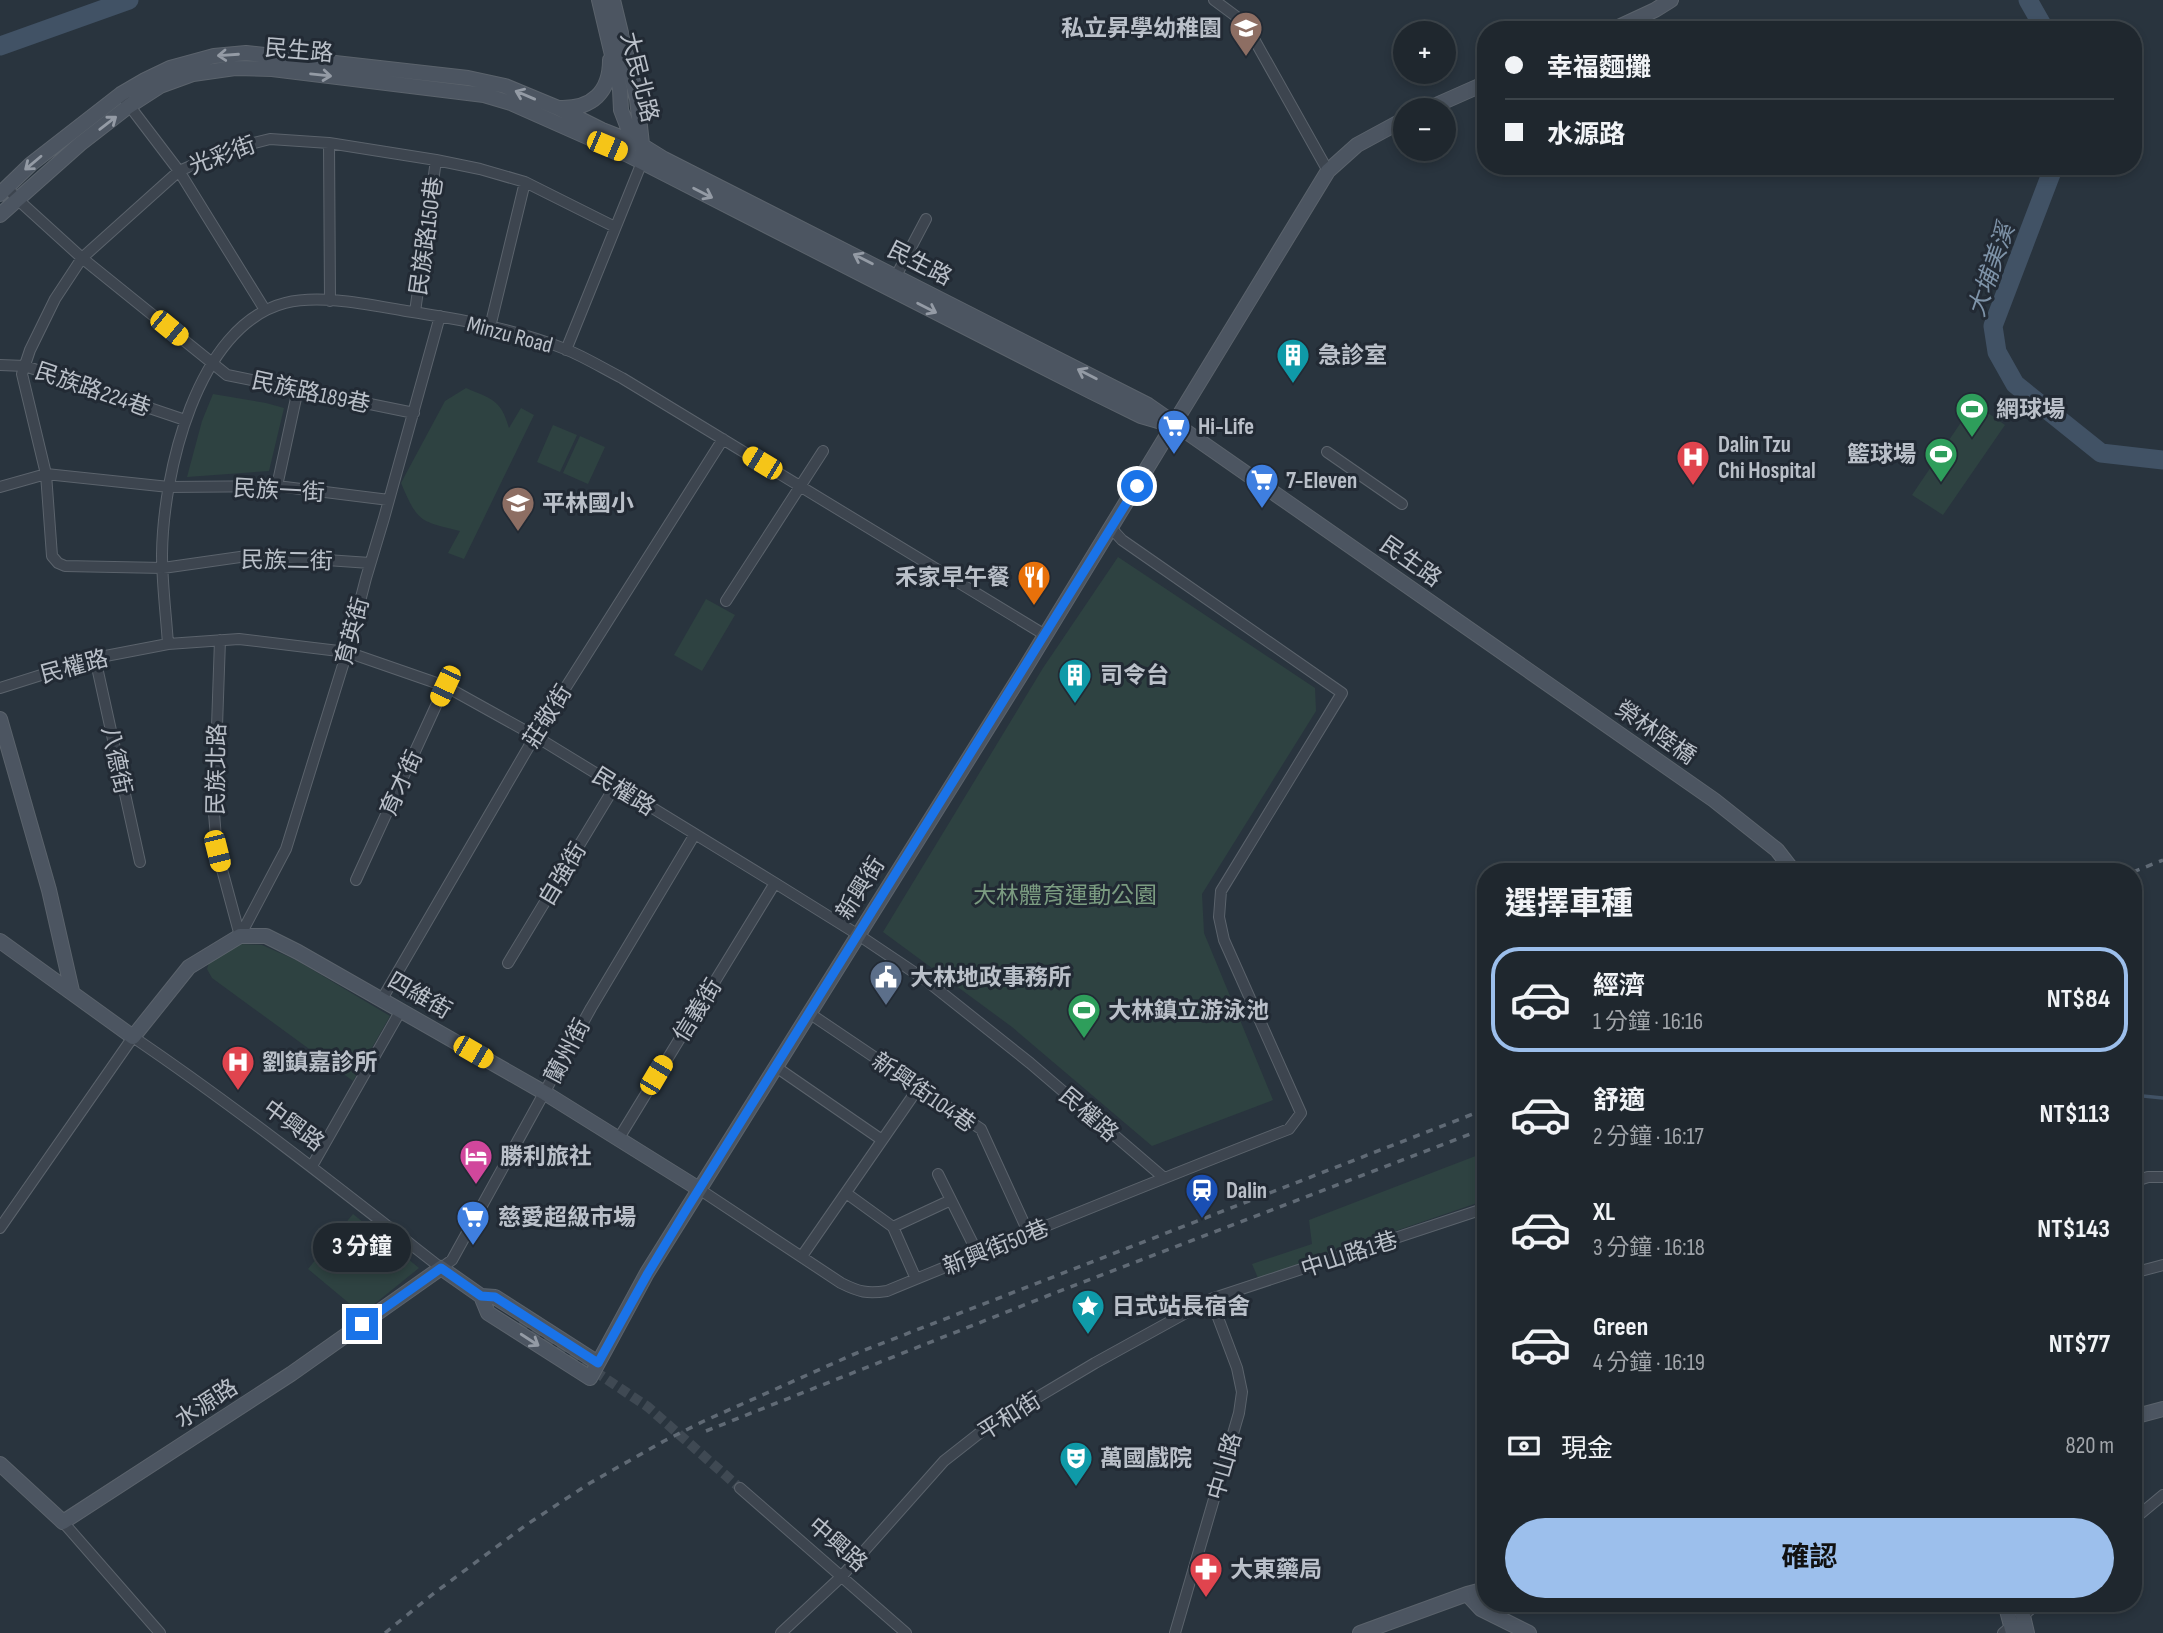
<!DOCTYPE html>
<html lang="zh-TW">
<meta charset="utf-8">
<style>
:root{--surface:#1f272e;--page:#272f36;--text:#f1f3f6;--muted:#a1a5aa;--line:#3c444a;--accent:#9cbfec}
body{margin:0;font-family:"Sofia Sans Condensed","Noto Sans TC",sans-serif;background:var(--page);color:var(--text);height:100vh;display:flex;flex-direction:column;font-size:26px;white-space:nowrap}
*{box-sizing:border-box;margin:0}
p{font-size:23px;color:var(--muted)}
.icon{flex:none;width:38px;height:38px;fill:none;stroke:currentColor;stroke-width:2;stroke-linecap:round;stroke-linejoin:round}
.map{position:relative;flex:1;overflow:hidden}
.drawer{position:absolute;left:1477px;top:863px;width:665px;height:749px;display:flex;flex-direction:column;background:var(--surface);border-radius:28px;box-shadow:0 4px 10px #0003,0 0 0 2px var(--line)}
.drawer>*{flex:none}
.top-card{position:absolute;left:1477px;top:21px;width:665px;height:154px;border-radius:28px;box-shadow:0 4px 10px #0003,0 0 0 2px var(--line);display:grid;align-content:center;height:154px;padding:0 28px;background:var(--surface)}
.fabs{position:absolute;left:1393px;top:21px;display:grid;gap:14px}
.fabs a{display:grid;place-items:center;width:63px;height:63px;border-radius:50%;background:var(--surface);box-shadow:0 4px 10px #0003,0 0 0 2px var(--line);font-size:35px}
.end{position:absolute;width:32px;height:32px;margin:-16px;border:9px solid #1a73e8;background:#fff;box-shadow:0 0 0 4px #fff}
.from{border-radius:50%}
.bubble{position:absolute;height:49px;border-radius:24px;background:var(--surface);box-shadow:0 4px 10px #0003,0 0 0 2px var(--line);font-size:23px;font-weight:700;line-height:49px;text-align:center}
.car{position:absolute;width:21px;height:42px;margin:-21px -10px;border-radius:9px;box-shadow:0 0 5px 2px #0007;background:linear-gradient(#f5c518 24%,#345 0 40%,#f5c518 0 76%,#345 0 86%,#f5c518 0)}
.top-card b{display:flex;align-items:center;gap:24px;height:66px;font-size:26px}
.top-card b+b{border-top:2px solid var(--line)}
.top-card i{width:18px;height:18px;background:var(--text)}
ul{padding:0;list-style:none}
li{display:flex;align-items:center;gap:21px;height:105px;margin:0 14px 10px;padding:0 14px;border:4px solid transparent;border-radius:28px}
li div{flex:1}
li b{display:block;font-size:26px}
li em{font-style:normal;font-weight:700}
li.selected{border-color:var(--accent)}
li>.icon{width:63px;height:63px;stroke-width:1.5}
h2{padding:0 28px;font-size:32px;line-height:84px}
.pay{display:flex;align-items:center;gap:18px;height:77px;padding:0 28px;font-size:26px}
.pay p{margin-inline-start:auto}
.button{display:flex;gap:14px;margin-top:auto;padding:14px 28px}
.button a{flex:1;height:80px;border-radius:42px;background:var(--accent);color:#111;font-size:28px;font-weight:700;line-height:80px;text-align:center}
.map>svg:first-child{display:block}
</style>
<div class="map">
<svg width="2163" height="1633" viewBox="0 0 2163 1633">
<rect width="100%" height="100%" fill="#29343e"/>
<path fill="#2e4241" d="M466,388C491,399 501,399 509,428L521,408L534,415L464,559L448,553L460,531C420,521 418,523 401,483L445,401Z
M213,394L266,403L284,408L269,471L187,477L202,421Z
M1974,403L2005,425L1943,515L1912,495Z
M553,425L577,435L560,472L537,462Z
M580,436L605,447L588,484L563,473Z
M1118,557L1315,688L1316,711L1202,894L1204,933L1273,1100L1152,1146L1012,1027L883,932L1043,668Z
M706,599L735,615L702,671L674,655Z
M241,944L262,945L296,960L390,1016L353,1081L212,978L207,969L210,960Z
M1486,1152V1200L1258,1278L1252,1264L1312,1244L1309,1220Z
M353,1214L419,1268L362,1314L308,1269Z"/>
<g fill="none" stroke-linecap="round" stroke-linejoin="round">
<path stroke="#415265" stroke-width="3.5" d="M2133,1095L2163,1098"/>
<path stroke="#415265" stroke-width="19" d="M2028,0L2045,30
M0,46L129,0
M2054,166L1993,326L1997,352L2015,384L2101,453L2163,460"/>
<path stroke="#3f4953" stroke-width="10" stroke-dasharray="10 5" stroke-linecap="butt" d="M520,1321L648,1407L740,1488"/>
<defs>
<path id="street" d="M1214,0L1245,23L1328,171
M125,100L179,171L265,310
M329,143L330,301
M7,187L16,198L82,258L227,375L414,413
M896,276L926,219
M415,312L436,160
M490,327L525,182
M566,350L642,162
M0,365L25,366L185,420
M1327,452L1402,504
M277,486L298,389
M0,487L46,474L169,487L277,486L389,500
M370,563L254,555L163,568L65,566L58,563L52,556L46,474L22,374L30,350L55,299L82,258L179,171L230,149L270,139L329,143L436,160L480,169L525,182L615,227
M726,601L823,451
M220,640L214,813L217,851L240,936
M168,644C166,614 162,584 162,554C163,475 196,326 285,303C321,294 370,305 406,311C459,319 515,329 565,349C585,357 604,369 622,378L1045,635
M95,658L140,862
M0,688L95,658L168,644L239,639L347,652L445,686L535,736L775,883L857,934L927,981L1030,1063L1163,1177
M356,880L445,686
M240,936L286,849L347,652L366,578L384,518L440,316
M508,963L615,786
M382,999L535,736L723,439
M809,1013L981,1129L1029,1234
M776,1067L882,1140
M619,1138L775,883
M312,1166L401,1010
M938,1174L978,1254
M2133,1182L2148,1177H2163
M699,1189L841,1283C859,1292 867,1294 887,1291C1021,1236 1154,1181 1289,1129L1301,1113L1224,940L1219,917L1221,891L1342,693L1122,540L1111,528
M846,1193L893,1227L916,1279
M893,1227L951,1200
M0,1228L133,1037C239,1109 340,1189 441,1268L452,1260L591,1008L695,834
M802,1256L919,1087
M2133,1273L2163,1265
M740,1488L906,1633
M2133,1520L2163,1495
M63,1522L160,1633
M781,1633L841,1577L944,1461L986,1428L1095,1363L1211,1299L1486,1208
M1175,1633L1239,1413L1242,1392L1237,1368L1211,1299
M2003,1633L2038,1603"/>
<path id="secondary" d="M599,0L620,89L621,110L634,144
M613,0L637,99L643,153
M1612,30L1655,10L1671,0
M560,108C592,109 610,92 610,60
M1425,110L1486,83
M0,194L31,164L121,94L145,80L170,68L214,56L246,53L468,78L505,86L558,108L602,130L643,146L664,159L1148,405L1714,800L1777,850L1794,872
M0,215L80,144L129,106L160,86L193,74L235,68L272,69L484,95L511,103L628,155L1092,392L1141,416L1165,423
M0,719L49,890L72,991
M0,941L133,1037L189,967L240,936H266L298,952L545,1093L699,1189
M481,1296L488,1313L590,1378L647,1273L1024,670L1328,171L1357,145L1405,119
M2133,1417L2163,1409
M0,1464L63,1522L291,1374L441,1268L481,1296L495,1297L598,1363
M1467,1594L1481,1609L1529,1633
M2005,1603L2013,1633
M2020,1603L2027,1633
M1360,1633L1467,1594L1486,1589"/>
</defs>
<use href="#street" stroke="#5b636c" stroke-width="12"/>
<use href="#secondary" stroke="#5b636c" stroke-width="16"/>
<use href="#street" stroke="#3d454f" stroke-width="10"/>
<use href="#secondary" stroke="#4c5561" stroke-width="14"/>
<path stroke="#606a75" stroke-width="3.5" stroke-dasharray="7 7" stroke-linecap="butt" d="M2133,872L2163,860
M706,1431L1047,1296L1486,1128
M385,1633L433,1594L526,1525L590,1483L664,1441L704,1421L852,1355L1486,1109"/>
</g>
<defs><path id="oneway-shaft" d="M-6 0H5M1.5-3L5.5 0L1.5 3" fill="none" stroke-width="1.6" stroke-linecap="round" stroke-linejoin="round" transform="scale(1.75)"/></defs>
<g stroke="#949ba5">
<use href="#oneway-shaft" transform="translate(228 55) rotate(176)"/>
<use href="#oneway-shaft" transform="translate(321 75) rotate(6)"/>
<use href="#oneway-shaft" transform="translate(525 95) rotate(-157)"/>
<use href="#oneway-shaft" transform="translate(108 123) rotate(-38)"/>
<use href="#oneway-shaft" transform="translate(33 163) rotate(140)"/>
<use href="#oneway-shaft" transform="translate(703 193) rotate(27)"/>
<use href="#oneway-shaft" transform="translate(863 259) rotate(-153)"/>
<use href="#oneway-shaft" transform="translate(927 308) rotate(27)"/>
<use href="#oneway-shaft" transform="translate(1087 374) rotate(-153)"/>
<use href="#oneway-shaft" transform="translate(530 1340) rotate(33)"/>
</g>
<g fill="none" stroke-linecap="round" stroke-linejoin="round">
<path stroke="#1a73e8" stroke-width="9" d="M362,1324L441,1268L481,1296L495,1297L598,1363L648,1273L686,1210L1137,486"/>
</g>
<defs>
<symbol id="school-pin" viewBox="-11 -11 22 30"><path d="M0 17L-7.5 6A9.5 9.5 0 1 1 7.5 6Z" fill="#8d6e63" stroke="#222a34"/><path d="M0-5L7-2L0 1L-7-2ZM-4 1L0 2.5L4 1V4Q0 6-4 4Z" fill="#fff"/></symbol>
<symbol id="building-pin" viewBox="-11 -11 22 30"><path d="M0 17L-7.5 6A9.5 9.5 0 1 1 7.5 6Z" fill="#0f9aa8" stroke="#222a34"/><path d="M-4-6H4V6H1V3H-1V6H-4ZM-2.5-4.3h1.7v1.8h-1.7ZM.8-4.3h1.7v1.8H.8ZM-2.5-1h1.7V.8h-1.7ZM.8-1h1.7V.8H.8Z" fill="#fff"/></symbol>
<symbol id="stadium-pin" viewBox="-11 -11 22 30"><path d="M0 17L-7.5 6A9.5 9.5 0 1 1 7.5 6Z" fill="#2e9e5b" stroke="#222a34"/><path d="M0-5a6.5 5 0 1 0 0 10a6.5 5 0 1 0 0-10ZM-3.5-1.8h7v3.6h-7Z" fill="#fff"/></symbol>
<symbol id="supermarket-pin" viewBox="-11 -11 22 30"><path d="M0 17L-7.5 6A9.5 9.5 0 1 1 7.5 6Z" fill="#3f7fe0" stroke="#222a34"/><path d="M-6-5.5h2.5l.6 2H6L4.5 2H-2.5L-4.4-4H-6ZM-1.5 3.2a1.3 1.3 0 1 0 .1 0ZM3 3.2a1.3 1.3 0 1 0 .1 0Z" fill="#fff"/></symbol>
<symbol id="hospital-pin" viewBox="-11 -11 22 30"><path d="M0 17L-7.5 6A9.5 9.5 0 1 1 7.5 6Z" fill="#e0444e" stroke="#222a34"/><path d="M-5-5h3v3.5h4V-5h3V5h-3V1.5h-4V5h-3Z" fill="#fff"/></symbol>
<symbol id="restaurant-pin" viewBox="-11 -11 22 30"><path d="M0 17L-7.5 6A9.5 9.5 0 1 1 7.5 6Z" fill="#e8710a" stroke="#222a34"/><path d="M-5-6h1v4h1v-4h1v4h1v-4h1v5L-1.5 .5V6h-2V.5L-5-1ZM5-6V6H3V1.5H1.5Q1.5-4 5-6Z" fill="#fff"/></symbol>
<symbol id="civic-pin" viewBox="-11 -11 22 30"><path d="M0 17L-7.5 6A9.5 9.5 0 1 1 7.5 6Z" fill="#5c6f8a" stroke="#222a34"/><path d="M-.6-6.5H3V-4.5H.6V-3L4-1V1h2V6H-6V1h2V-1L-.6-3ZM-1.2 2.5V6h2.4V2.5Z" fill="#fff"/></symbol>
<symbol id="hotel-pin" viewBox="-11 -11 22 30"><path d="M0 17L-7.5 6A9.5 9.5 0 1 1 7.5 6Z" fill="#d1479c" stroke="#222a34"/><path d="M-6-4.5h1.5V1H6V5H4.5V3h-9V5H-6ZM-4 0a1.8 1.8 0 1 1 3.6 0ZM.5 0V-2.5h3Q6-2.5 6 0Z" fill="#fff"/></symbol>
<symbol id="station-pin" viewBox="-11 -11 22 30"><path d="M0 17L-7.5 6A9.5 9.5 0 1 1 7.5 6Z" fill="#1a4fb4" stroke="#222a34"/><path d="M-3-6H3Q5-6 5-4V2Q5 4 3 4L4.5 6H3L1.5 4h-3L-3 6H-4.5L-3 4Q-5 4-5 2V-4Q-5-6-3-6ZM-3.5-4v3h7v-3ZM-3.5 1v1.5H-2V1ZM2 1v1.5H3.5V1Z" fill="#fff"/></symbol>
<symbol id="sight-pin" viewBox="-11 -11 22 30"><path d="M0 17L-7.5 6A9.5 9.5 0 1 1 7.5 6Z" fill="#0f9aa8" stroke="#222a34"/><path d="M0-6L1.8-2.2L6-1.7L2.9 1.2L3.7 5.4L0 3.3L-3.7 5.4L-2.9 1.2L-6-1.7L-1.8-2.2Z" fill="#fff"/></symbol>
<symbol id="theatre-pin" viewBox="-11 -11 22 30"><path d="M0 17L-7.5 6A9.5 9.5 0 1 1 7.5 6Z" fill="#0f9aa8" stroke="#222a34"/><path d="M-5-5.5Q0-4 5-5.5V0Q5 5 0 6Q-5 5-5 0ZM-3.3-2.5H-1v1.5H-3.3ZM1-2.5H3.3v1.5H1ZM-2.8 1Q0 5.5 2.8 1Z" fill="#fff"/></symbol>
<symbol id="pharmacy-pin" viewBox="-11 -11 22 30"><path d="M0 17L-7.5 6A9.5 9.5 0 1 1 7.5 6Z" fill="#e0444e" stroke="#222a34"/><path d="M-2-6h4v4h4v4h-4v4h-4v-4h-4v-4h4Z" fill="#fff"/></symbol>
</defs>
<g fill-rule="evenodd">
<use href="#school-pin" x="1227" y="9" width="38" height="52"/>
<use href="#building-pin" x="1274" y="336" width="38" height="52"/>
<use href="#stadium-pin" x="1953" y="390" width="38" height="52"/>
<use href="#supermarket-pin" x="1155" y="407" width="38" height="52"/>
<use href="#stadium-pin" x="1922" y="435" width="38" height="52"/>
<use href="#hospital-pin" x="1674" y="438" width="38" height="52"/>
<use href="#supermarket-pin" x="1243" y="461" width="38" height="52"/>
<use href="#school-pin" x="499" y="484" width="38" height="52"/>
<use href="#restaurant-pin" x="1015" y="558" width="38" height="52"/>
<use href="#building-pin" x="1056" y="656" width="38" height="52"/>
<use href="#civic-pin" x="867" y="958" width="38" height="52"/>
<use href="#stadium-pin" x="1065" y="991" width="38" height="52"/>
<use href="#hospital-pin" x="219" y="1043" width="38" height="52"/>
<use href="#hotel-pin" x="457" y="1137" width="38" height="52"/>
<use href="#station-pin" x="1183" y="1171" width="38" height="52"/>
<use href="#supermarket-pin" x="454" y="1198" width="38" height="52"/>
<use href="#sight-pin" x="1069" y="1287" width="38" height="52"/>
<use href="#theatre-pin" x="1057" y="1439" width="38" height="52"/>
<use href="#pharmacy-pin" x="1187" y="1550" width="38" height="52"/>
</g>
<g text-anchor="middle" stroke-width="6" stroke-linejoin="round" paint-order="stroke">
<g font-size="23" font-weight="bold" fill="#bac0c9" stroke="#222a34" text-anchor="start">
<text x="1222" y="36" text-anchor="end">私立昇學幼稚園</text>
<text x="1318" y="363">急診室</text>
<text x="1996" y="417">網球場</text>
<text x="1198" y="434">Hi-Life</text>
<text x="1718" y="452">Dalin Tzu<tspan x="1718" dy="26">Chi Hospital</tspan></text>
<text x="1916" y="462" text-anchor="end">籃球場</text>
<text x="1286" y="488">7-Eleven</text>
<text x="542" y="511">平林國小</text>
<text x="1010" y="585" text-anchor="end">禾家早午餐</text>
<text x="1100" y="683">司令台</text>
<text x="910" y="985">大林地政事務所</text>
<text x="1108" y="1018">大林鎮立游泳池</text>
<text x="262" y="1070">劉鎮嘉診所</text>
<text x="500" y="1164">勝利旅社</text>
<text x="1226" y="1198">Dalin</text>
<text x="498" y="1225">慈愛超級市場</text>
<text x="1112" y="1314">日式站長宿舍</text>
<text x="1100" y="1466">萬國戲院</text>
<text x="1230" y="1577">大東藥局</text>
</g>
<g font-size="23" fill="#bac0c9" stroke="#222a34">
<text transform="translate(299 50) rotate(5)" y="8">民生路</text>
<text transform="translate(640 77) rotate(76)" y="8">大民北路</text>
<text transform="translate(222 155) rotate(-20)" y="8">光彩街</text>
<text transform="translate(426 236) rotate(-82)" y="8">民族路150巷</text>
<text transform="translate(920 263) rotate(27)" y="8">民生路</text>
<text transform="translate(510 334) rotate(15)" y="8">Minzu Road</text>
<text transform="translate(93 389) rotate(19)" y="8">民族路224巷</text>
<text transform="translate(311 392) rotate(12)" y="8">民族路189巷</text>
<text transform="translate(279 490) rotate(3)" y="8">民族一街</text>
<text transform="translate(287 560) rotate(1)" y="8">民族二街</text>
<text transform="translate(1411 561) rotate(35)" y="8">民生路</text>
<text transform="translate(352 631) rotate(-75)" y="8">育英街</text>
<text transform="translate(74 666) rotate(-15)" y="8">民權路</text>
<text transform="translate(547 716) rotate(-58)" y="8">莊敬街</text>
<text transform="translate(1656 732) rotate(35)" y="8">榮林陸橋</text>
<text transform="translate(117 760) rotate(78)" y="8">八德街</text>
<text transform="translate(216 769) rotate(-89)" y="8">民族北路</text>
<text transform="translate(401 783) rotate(-65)" y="8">育才街</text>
<text transform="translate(624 791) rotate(32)" y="8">民權路</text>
<text transform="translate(562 874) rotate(-59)" y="8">自強街</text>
<text transform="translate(860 888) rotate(-58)" y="8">新興街</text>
<text transform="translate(420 995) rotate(30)" y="8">四維街</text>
<text transform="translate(697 1010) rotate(-58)" y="8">信義街</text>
<text transform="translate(567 1051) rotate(-62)" y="8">蘭州街</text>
<text transform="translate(924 1092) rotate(35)" y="8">新興街104巷</text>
<text transform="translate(1089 1114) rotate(41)" y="8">民權路</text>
<text transform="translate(294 1125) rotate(36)" y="8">中興路</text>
<text transform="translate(996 1247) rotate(-22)" y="8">新興街50巷</text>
<text transform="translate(1349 1254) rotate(-18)" y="8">中山路1巷</text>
<text transform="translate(206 1403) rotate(-33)" y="8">水源路</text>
<text transform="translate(1009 1416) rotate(-32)" y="8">平和街</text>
<text transform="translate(1224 1466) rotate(-74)" y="8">中山路</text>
<text transform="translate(838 1544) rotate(41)" y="8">中興路</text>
</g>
<g font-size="23" fill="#7b9c81" stroke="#222a34">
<text x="1065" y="903">大林體育運動公園</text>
</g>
<g font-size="24" font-style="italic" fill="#7e93a8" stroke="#222a34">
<text transform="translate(1991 270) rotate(-71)" y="8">大埔美溪</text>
</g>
</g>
</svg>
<div class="fabs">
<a>+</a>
<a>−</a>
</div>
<i class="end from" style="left:1137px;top:486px"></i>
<i class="end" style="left:362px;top:1324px"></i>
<div class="bubble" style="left:313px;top:1223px;width:98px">3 分鐘</div>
<i class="car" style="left:607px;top:146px;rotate:113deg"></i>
<i class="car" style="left:169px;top:328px;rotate:129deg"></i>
<i class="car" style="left:762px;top:463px;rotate:301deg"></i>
<i class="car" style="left:445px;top:686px;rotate:205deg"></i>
<i class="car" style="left:217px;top:851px;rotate:166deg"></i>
<i class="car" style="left:473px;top:1052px;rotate:120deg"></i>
<i class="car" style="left:656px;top:1075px;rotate:31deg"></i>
<div class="top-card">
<b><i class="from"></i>幸福麵攤</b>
<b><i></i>水源路</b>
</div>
<section class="drawer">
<h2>選擇車種</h2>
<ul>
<li class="selected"><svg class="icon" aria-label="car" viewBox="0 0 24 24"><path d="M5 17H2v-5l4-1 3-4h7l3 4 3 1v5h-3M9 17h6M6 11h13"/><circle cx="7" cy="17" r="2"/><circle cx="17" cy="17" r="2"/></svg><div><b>經濟</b><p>1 分鐘 · 16:16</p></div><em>NT$84</em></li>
<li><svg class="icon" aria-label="car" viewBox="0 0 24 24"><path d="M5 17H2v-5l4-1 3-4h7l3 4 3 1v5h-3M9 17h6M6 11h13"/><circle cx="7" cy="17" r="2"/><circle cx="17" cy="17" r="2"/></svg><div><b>舒適</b><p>2 分鐘 · 16:17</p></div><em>NT$113</em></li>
<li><svg class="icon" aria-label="car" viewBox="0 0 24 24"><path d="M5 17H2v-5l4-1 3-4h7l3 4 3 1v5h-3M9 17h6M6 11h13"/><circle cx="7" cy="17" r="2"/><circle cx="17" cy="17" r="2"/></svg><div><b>XL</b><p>3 分鐘 · 16:18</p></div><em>NT$143</em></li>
<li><svg class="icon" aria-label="car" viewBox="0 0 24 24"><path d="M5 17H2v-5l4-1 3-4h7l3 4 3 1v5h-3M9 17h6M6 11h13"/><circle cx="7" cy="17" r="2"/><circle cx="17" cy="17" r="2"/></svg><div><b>Green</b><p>4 分鐘 · 16:19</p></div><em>NT$77</em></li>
</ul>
<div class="pay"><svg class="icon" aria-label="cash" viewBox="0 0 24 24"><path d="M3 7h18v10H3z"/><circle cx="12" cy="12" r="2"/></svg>現金<p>820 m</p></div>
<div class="button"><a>確認</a></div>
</section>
</div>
